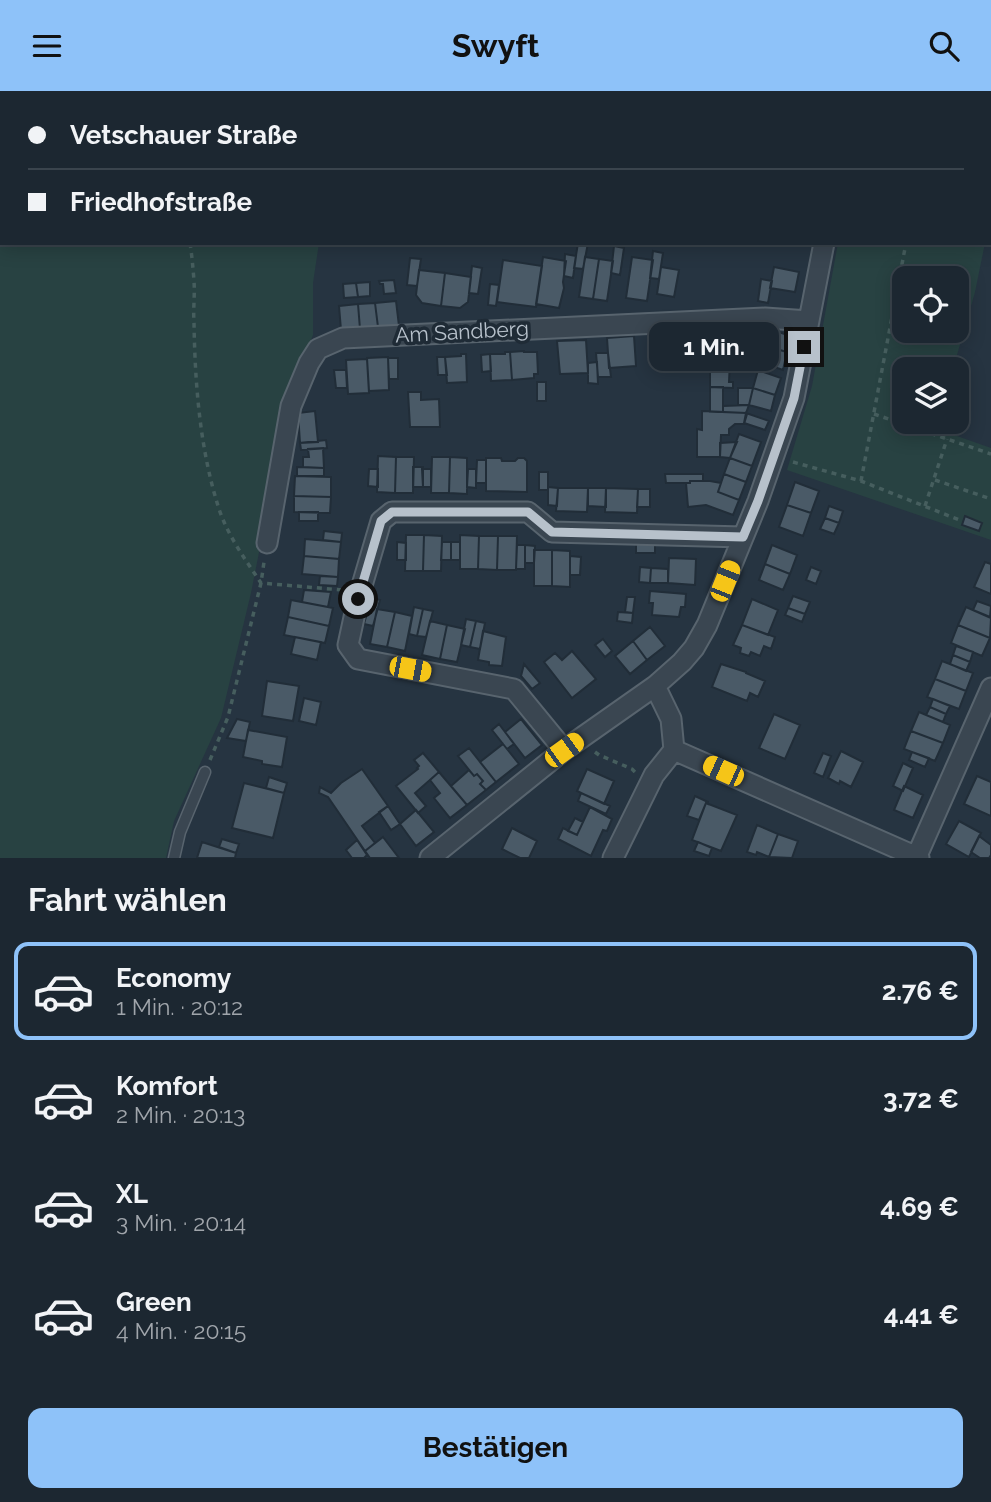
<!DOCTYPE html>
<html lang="de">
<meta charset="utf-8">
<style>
:root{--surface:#1c2731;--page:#29333d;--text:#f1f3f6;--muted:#a0a5ab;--line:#3a444d;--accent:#8ec2f9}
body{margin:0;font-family:Raleway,sans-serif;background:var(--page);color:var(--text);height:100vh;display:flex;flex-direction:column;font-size:26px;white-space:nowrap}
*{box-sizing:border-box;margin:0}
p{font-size:23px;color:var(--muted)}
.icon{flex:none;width:38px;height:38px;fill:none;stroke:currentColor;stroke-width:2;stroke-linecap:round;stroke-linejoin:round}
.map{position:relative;height:767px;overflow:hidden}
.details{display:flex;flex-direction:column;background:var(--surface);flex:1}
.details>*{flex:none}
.guide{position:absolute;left:0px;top:0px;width:992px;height:154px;box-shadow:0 4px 18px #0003,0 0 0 2px var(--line);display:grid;align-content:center;height:154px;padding:0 28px;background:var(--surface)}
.buttons{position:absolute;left:892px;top:175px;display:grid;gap:14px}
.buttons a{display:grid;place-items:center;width:77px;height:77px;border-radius:14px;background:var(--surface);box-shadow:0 4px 18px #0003,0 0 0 2px var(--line);font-size:35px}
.end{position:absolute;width:32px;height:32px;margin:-16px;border:9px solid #b7c1cb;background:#111;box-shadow:0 0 0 4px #111}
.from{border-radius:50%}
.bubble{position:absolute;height:49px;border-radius:14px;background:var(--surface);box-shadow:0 4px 18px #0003,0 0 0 2px var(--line);font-size:23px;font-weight:700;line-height:49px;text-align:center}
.car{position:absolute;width:21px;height:42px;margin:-21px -10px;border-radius:9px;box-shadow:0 0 5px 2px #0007;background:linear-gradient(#f5c518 24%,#345 0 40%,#f5c518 0 76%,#345 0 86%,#f5c518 0)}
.guide b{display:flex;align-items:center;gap:24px;height:66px;font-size:26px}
.guide b+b{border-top:2px solid var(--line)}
.guide i{width:18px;height:18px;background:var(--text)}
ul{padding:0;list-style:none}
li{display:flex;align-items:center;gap:21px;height:98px;margin:0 14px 10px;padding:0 14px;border:4px solid transparent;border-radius:14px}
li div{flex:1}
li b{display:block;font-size:26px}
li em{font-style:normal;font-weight:700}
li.on{border-color:var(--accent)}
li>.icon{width:63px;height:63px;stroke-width:1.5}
h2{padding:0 28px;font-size:32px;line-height:84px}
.button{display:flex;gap:14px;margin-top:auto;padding:14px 28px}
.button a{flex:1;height:80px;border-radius:14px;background:var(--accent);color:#111;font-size:28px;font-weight:700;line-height:80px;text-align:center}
header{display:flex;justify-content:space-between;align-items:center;height:91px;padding:0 28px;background:var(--accent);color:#111;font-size:32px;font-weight:700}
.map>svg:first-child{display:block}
</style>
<header><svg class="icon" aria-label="menu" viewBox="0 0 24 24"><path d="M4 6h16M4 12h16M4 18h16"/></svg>Swyft<svg class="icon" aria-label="search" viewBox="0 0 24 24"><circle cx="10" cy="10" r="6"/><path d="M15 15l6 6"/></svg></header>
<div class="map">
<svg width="991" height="767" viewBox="0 0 991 767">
<rect width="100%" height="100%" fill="#263441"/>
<path fill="#284242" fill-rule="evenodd" d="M0,0H427L426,2H2V152H319L313,192V244L282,319L263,441L251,502L221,627L174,730L166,767H0Z
M838,152H985L975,201L953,278H905V331H938L937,338L991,357V449L787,379L812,295ZM905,187H957V240H905Z"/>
<path fill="#4a5a67" stroke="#212d38" stroke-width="2" d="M578,152H588L583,178L574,177Z
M614,155L624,157L620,184L611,182Z
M653,160L663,162L659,188L650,187Z
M565,163L576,165L573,187L564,185Z
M543,166L566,170L563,191L564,197L559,217L536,213Z
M585,166L599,168L593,208L579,206Z
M632,166L653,169L647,210L626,207Z
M410,167L421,168L417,195L407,194Z
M599,168L613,170L607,210L593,208Z
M503,169L542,175L536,216L497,211Z
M472,175L482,177L478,203L469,202Z
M661,176L679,179L674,206L657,203Z
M774,176L799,181L795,201L770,197Z
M419,179L445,182L441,215L422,212L416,204Z
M445,182L471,186L468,211L460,217L441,215Z
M761,188L772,190L768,212L758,210Z
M394,189L396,202L384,203L383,193H380L379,190Z
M370,191V205L358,206L356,192Z
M356,192L358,206L344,207L343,193Z
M490,193L499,194L496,215L488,214Z
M396,210L399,235L378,236L375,212Z
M375,212L378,236L360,238L358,213Z
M358,213L360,238L341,239L339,215Z
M769,238L765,255L732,254L735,239Z
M769,238L791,245L787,261L765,255Z
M634,245L636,275L609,277L607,247Z
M586,249L588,282L560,283L557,250Z
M732,254L744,255L740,270H729Z
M765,255L787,261L783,279L760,271Z
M524,260V261H537L538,283H534V287L512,289L510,261Z
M505,261H510L512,289L491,290L490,263H505Z
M596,262H608L611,286H598Z
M461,263H466L467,291L447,292L445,266L461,265Z
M490,263L491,280L482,281L481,264Z
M388,266L389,299L369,300L367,267Z
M437,266H445L447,284H438Z
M388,267H398V288H389Z
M367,268L369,302L348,303L346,269Z
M710,269L730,270L729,291H733V297L710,296Z
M597,271L598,293L588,292V272Z
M334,279H346L347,297H336Z
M758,279L781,287L775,304L753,297Z
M537,291H546V310H537Z
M710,296H723V321H710Z
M738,297H753L749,314H738Z
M753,297L775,304L771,320L749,314Z
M408,301H421V309L439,308L440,336H410Z
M749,314L746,322L723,321V315Z
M315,320L318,351L300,352L298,322Z
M702,320L746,322L747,323L744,333H735L729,338V344H721L720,366H697V338L702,339Z
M746,322L769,330L765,339L744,332Z
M739,343L761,351L752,375L730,367Z
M326,349L327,357L301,359L300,352Z
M737,351L730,367L720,366V352Z
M323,357L324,377L303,376V366H309L308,358Z
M378,365L396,366L395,402L377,401Z
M396,366H414L413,402H395Z
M432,366H450L449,402H431Z
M450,366L467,367V403L449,402Z
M486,367H501L502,370H515L518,367H524L527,370V401L486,400Z
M730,367L752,375L746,391L724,383Z
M477,369H486V392H476Z
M297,376L324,377V385H297Z
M413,376H423V396H413Z
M369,378H378V396L368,395Z
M422,378H431V396H423Z
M468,378H476V397L467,396Z
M539,381H548V399H539Z
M665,383H703V390H690V392H666Z
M724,383L746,391L739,409L718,401Z
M295,385L331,386V406L294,405Z
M690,390H710L721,392L718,401L739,409L733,424L706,414L688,416L686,392H690Z
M795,391L819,400L811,422L787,414Z
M548,396L558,397L557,415L548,414Z
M558,397H588L587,421L556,420Z
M588,397H606V416L588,415Z
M606,397L638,398L637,422L605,421Z
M638,398H650V416H637Z
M294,405L331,406L330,422L294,421Z
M787,414L811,422L803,445L779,436Z
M829,415L843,420L839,432L825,427Z
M299,421H318V430H299Z
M965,425L982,432L979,440L962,434Z
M825,427L839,432L834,443L820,438Z
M324,440L342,442L341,451L323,449Z
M406,444H424L423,480H405Z
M424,444L442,445L441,480H423Z
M460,444L479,445L478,478H460Z
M479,445H498L497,479L478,478Z
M498,445H517L516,479H497Z
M305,448L341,451L339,468L304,465Z
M397,451L406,452V469H397Z
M442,451H451V469H441Z
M451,451H460V469H451Z
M636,452H655V462H636Z
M517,454H525V478H516Z
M525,454L535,455L534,472H525Z
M772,454L797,464L790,483L765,473Z
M534,459H552V495H534Z
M552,459L570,460V496L552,495Z
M304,465L339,468L338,486L302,483Z
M570,465L581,466L580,484H570Z
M669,467L696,468L695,494L668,492Z
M985,471L991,473V503L974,496Z
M765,473L790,483L783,499L759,489Z
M640,476L651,477L650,492L639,491Z
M811,476L821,480L816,493L806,489Z
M651,477L668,478V492H650Z
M320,485L338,486L337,495L319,494Z
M304,499L331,501L328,516L302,511Z
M650,500L686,503L685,516H681L679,526L652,524L653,512H649Z
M793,505L810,511L805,523L788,517Z
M627,506H635L633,522L625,521Z
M371,507L380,509L373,535L364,533Z
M752,508L778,519L768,544L742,534Z
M291,509L333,517L329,535L288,526Z
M977,510L991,515L990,526L973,519Z
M414,516L423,518L417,545L409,543Z
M966,516L991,527L990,547L958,534Z
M788,517L805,523L802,531L785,524Z
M377,518L395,521L387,556L370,553Z
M423,518L433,520L426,546L417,545Z
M395,521L412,525L405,560L387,556Z
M618,521L633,522L632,532L617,530Z
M288,526L329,535L325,552L284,544Z
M466,528L476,530L470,556L461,554Z
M430,530L447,534L440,568L422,564Z
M476,530L485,532L480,558L470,556Z
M447,534L465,538L457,571L440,568Z
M742,534L775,546L771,558L764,555L760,565L751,561L749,565L740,562L741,557L733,554Z
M958,534L990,547L982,565L951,552Z
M650,536L665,555L647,569L633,550Z
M483,540L506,546L502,575L489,574V571L478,569Z
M295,546L321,551L317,569L291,563Z
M603,548L612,560L605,566L595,554Z
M633,550L647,569L630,583L615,565Z
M956,555L973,561L970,571L953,564Z
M572,560L596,588L572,607L544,571L555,562L562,569Z
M953,564L970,571L966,580L950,573Z
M942,570L973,582L966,600L935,588Z
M524,573L540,592L532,598L521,585Z
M721,573L746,581V582L765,590L758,606L750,602L747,610L712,596Z
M935,588L966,600L959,618L927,606Z
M267,590L299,595L293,630L262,625Z
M304,607L321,611L316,634L299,630Z
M933,608L950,615L946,623L930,616Z
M930,616L946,623L943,631L926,624Z
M919,621L950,634L943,652L911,640Z
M774,623L800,634L785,668L759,657Z
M237,628L250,631L246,650L227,647Z
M521,628L542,654L525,667L505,641Z
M499,633L514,653L507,658L492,639Z
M248,639L287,646L282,676L262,673V670L243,666Z
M911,640L943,652L935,670L904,658Z
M503,653L519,673L496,691L480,671Z
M469,657L496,691L486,699L480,693L483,690L477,683L474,685L458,665Z
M841,660L863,671L851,696L840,690L839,693L828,687Z
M912,661L929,667L925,676L909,669Z
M423,662L439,681L415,702L426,715L418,722L396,695L418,678L417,677L419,675L414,669Z
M823,662L831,665L823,686L814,682Z
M903,672L913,677L903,700L893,695Z
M362,678L388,715L362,735L375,752L365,760L328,706L319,702L320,696L331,702L341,692Z
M587,678L614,690L604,713L577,700Z
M469,679L474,685L477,683L483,690L480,693L486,699L467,714L451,695Z
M439,681L467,714L450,727L434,707L440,702L430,689Z
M977,685L991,691V725L964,713Z
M269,686L287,692L284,702L266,697Z
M244,692L284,702L273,747L232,737Z
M904,695L923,704L913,727L894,719Z
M581,702L610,715L606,723L578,710Z
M695,705L708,711V713L706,712L699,729L687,725Z
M706,712L737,724L721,760L692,749Z
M388,715L400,733L391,739L379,721Z
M590,716L612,728L607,740L603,739L591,765L558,748L563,737L577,744Z
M416,719L434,741L416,755L400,733Z
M575,727L583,731L577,744L568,740Z
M959,730L981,742L969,766L946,753Z
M757,734L778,743L769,766L757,761L756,764L747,761Z
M512,737L537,750L529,767H520L502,758Z
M778,743L798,750L792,767L769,766Z
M979,745L991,754V764L989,767H980L971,761Z
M383,746L399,767H370L365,760Z
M222,748L239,753L236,762L219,756Z
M357,749L367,764L364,767H352L346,759Z
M202,751L236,762L235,767H197Z
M698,751L712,757L709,765L694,760Z"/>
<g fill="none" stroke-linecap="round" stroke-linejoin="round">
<defs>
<path id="service" d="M174,767L180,741L205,681"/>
<path id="minor" d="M967,0L977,2
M852,2L853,0
M267,452L291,315L309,272L318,258L343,247L765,227L809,230
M655,595L671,628L674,659L919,767
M564,659L514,598L358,568L348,554L358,508L381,430L392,421H528L552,441L743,446
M430,767L564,659L655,595L682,571L694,557L707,534L758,410L794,307L824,152
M613,767L654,684L674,659
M916,767L991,597"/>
</defs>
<use href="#service" stroke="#58646e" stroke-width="13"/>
<use href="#minor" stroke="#58646e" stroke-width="23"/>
<path stroke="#465e5e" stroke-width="3.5" stroke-dasharray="5 5" stroke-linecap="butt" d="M171,0L172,2
M198,2V0
M190,152C192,165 193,177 194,190C195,204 193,218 194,232C195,294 200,359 219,418C228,445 245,468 261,492L342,499
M967,152L970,153
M874,323L991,363
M793,371L861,390L962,430
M935,389L991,408
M861,390L906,152
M925,415L947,348
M595,661L599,664L632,678L635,681
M210,669L228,626L261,492L264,471"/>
<use href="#service" stroke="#3a4651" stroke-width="10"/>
<use href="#minor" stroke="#3a4651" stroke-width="19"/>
</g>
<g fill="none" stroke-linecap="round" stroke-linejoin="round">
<path stroke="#b7c1cb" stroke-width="9" d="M358,508L381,430L392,421H528L552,441L743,446L758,410L794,307L804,256"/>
</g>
<g text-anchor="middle" stroke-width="7" stroke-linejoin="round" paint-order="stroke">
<g font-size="21" fill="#b7c1cb" stroke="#1f2b36">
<text transform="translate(462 241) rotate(-3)" y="7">Am Sandberg</text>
</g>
</g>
</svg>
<div class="buttons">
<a><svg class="icon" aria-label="locate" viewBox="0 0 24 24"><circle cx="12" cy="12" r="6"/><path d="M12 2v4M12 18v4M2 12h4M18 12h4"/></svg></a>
<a><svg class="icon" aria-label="layers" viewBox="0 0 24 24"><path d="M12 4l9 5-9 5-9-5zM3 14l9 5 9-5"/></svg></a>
</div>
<i class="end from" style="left:358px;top:508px"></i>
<i class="end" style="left:804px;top:256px"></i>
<div class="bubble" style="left:649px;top:231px;width:130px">1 Min.</div>
<i class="car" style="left:725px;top:490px;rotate:22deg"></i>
<i class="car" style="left:410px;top:578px;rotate:101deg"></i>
<i class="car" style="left:564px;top:659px;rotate:54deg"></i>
<i class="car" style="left:723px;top:680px;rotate:294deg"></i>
<div class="guide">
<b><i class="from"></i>Vetschauer Straße</b>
<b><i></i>Friedhofstraße</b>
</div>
</div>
<section class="details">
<h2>Fahrt wählen</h2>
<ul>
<li class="on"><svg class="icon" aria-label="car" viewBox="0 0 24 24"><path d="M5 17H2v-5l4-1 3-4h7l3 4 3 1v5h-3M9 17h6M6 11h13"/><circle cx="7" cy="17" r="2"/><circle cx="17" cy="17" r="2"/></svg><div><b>Economy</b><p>1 Min. · 20:12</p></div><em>2.76 €</em></li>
<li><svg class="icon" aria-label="car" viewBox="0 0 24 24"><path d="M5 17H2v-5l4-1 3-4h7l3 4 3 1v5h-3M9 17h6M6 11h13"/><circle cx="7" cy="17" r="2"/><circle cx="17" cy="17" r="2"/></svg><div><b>Komfort</b><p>2 Min. · 20:13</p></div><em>3.72 €</em></li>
<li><svg class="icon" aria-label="car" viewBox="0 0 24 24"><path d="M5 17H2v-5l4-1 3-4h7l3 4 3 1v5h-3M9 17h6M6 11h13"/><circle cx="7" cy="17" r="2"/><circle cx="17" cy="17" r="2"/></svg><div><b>XL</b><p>3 Min. · 20:14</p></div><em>4.69 €</em></li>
<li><svg class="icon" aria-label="car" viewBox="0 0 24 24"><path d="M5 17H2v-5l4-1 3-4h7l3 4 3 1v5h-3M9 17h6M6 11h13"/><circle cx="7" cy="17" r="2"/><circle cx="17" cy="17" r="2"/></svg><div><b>Green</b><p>4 Min. · 20:15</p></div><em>4.41 €</em></li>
</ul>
<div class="button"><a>Bestätigen</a></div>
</section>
